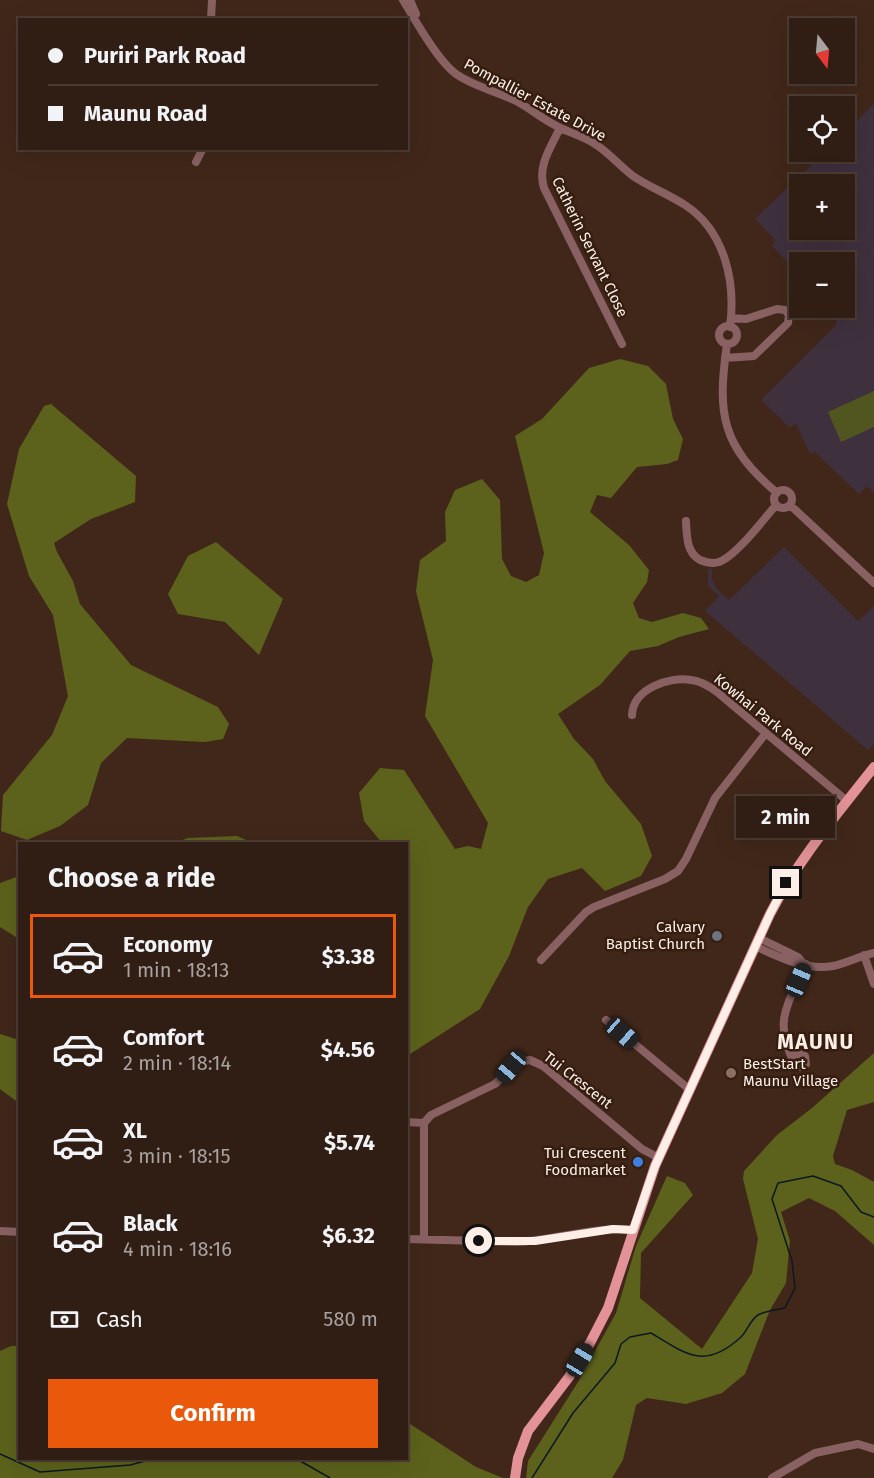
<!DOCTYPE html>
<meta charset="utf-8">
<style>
:root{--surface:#301d14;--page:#38261d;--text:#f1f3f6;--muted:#a8a2a0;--line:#4b3b34;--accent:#ea580c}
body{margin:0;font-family:"Fira Sans",sans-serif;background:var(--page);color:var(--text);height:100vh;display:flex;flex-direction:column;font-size:22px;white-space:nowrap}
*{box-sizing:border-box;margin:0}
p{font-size:20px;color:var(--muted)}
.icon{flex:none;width:33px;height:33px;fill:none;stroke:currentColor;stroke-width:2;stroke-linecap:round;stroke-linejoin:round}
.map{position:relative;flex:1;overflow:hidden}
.panel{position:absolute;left:18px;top:842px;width:390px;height:618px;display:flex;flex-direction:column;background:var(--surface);border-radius:0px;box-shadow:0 6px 24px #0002,0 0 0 2px var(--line)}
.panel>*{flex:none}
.top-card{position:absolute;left:18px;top:18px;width:390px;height:132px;border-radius:0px;box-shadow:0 6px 24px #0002,0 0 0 2px var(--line);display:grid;align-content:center;height:132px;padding:0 30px;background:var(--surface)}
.needle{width:39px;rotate:164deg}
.controls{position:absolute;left:789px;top:18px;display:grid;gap:12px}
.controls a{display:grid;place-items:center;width:66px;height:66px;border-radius:0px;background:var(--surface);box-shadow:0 6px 24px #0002,0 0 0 2px var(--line);font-size:30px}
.end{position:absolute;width:27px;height:27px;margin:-14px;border:8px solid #fdefe8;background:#111;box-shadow:0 0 0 3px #111}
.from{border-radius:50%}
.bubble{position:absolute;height:42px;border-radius:0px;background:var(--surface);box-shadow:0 6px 24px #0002,0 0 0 2px var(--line);font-size:20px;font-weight:700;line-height:42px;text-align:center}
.car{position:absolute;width:18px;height:36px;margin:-18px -9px;border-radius:8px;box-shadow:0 0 4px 2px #0007;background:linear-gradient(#222 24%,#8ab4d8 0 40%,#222 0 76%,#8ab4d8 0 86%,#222 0)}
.top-card b{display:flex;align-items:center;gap:21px;height:57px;font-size:22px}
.top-card b+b{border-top:2px solid var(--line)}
.top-card i{width:15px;height:15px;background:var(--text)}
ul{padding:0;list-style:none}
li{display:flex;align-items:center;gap:18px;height:84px;margin:0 12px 9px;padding:0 18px;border:3px solid transparent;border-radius:0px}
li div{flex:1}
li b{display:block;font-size:22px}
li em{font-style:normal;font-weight:700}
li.current{border-color:var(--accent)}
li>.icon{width:54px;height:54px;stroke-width:1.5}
h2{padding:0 30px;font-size:27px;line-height:72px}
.pay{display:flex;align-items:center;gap:15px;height:66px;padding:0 30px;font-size:22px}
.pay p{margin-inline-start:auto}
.cta{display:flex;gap:12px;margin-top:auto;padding:12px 30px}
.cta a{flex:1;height:69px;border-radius:0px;background:var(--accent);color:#fff;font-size:24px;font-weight:700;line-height:69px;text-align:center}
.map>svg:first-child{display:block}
</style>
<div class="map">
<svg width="874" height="1478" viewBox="0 0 874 1478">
<rect width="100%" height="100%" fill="#40271a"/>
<path fill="#3f303d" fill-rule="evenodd" d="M874,104V493L867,486L859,494L815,452L810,454L796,424L789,427L761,400L836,325L838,311L834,308H844V262H800L799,274L772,246L775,240L755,219L825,152H844L845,132ZM800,184H844V230H800Z
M784,547L858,621L874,606V744L868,750L705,611L719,596L708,586V569L712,568V579L716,588L729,600Z"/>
<path fill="#515621" d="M874,391V427L841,442L828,412Z"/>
<path fill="#5c621b" d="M620,359L648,366L666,384L673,419L683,439L678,460L667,464L637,467L611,498L597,495L590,512L629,545L649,570L647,582L633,603L639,618L652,622L683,613L701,618L709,629L679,637L658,646L630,651L600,685L558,714L574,739L593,759L605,781L641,824L652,856L641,876L605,891L582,868L548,879L528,907L509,956L480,1009L407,1056L406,843H382L364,821L359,793L380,768L404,770L455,849L468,846L481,849L488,823L425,716L433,660L416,591L420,560L446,541L445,512L455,490L482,479L500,500L502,559L511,576L526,582L539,575L544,553L515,436L542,419L589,368Z
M51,404L136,476L135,502L91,519L54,543L57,552L73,581L80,604L131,665L218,707L229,724L223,739L205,742L127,738L101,763L88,805L60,826L27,840L1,831L3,795L52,735L68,696L53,615L29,576L7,504L19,449L44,406Z
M216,542L283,599L259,655L225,622L178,614L168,594L188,556Z
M237,836L253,843H174L188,838Z
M19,876H20L19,939L0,927V883Z
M0,1034L19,1040V1103L0,1089Z
M874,1053V1102L847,1110L833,1156L835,1164L852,1170L874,1182V1245L835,1211L809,1198L781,1212L790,1241L786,1283L770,1310L745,1374L722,1393L686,1404L647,1398L636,1405L623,1460L612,1478H526L528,1461L578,1382L616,1313L636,1246L667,1176L685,1183L693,1195L641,1253L640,1298L702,1349L752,1273L758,1239L743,1179L744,1171L777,1135L812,1108Z
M11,1346H19L20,1458H406L407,1422L476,1467L503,1478H0V1351Z"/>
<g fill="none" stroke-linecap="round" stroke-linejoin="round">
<path stroke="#0b191f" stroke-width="1.5" d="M0,1454L40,1472L130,1465L157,1458
M295,1458L330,1478
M532,1478L573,1413L615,1363L621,1344L630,1337L651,1333C687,1355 705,1370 741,1337C747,1331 751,1319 758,1315C765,1311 778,1310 785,1308L795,1288L792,1261L772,1199L778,1183L813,1176L841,1186L861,1212L874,1217"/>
<path stroke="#896163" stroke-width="8" d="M403,0C415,20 438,61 456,74C473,86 495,91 514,100C528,107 540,117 553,124C568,133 585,136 598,146C611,155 621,167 633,176C649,187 668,194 685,205C725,231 736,282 730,327
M410,0L416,14
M211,20L212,0
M560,128C551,147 537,166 544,188L622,344
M196,162L203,148
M719 335a9 9 0 1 1 18 0a9 9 0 1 1-18 0Z
M727,344C717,414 721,445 777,493
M725,358L754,356L788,323L789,315L785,310L777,309L746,319L731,318
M774 499a9 9 0 1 1 18 0a9 9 0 1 1-18 0Z
M790,505L874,583
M686,521C687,536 686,552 700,560C705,562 713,564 719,562C735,557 764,519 776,505
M632,715C633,689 669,676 691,680C701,681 709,686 717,692L847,801
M759,938L798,957L803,963
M755,946C778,957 807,971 833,966C847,963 860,956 874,953
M864,955L874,984
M541,960L586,912L594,907L665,879L678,871L686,859L715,798L766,733
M606,1020L690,1090
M790,1051L805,1056L806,1064L801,1067L795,1064C772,1021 788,1005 806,964
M406,1122L424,1123
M0,1231L20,1232
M406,1239L517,1242C556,1240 595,1226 633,1230
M424,1239V1123L431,1115L495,1084L518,1062L530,1060L543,1066L642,1149L659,1158
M772,1478L815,1453L858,1444L874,1449"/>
<path stroke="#e39297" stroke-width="10" d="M515,1478L518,1458L528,1431L569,1377L590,1343L608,1308L655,1166L770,914C798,860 837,814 874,767"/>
</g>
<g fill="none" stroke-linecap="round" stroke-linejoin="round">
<path stroke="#fdefe8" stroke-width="8" d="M479,1241H535L613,1229L633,1230L655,1166L770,914L786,883"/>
</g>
<circle fill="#6b7280" stroke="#351e10" stroke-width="2" cx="717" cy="936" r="6"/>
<circle fill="#8d6e63" stroke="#351e10" stroke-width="2" cx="731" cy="1073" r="6"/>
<circle fill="#3f7fe0" stroke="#351e10" stroke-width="2" cx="638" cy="1162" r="6"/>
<g text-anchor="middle" stroke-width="5" stroke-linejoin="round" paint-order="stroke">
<g font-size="15" fill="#fdefe8" stroke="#351e10">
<text transform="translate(535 100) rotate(28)" y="5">Pompallier Estate Drive</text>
<text transform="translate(590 247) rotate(64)" y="5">Catherin Servant Close</text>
<text transform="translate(763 715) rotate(39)" y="5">Kowhai Park Road</text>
<text transform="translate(578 1080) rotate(38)" y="5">Tui Crescent</text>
</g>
<g font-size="15" fill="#fdefe8" stroke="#351e10" text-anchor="end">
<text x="705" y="932">Calvary<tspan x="705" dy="17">Baptist Church</tspan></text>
<text x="743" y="1069" text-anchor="start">BestStart<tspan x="743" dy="17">Maunu Village</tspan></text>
<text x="626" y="1158">Tui Crescent<tspan x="626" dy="17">Foodmarket</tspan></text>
</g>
<g font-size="21" font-weight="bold" letter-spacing="1.5" fill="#fdefe8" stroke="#351e10">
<text x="816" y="1049">MAUNU</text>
</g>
</g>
</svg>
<div class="controls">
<a><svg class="needle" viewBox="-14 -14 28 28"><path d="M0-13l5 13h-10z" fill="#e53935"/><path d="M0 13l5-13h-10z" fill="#a8a2a0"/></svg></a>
<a><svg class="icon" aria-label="locate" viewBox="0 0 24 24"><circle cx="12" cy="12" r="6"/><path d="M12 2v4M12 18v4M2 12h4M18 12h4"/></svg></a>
<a>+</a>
<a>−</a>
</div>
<i class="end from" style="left:479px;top:1241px"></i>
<i class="end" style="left:786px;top:883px"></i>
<div class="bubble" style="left:736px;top:796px;width:99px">2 min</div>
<i class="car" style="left:799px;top:980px;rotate:23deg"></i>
<i class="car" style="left:622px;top:1033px;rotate:131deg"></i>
<i class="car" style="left:511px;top:1067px;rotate:220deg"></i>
<i class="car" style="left:580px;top:1360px;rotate:31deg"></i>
<div class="top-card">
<b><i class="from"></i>Puriri Park Road</b>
<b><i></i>Maunu Road</b>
</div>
<section class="panel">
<h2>Choose a ride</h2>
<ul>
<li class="current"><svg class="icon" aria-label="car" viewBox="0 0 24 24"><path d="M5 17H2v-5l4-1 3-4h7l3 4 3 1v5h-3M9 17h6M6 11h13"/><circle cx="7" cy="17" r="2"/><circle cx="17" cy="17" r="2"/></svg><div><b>Economy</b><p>1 min · 18:13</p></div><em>$3.38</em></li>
<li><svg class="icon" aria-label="car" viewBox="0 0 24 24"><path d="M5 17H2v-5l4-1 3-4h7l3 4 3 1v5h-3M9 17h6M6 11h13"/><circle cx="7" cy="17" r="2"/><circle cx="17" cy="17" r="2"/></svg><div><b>Comfort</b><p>2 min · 18:14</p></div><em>$4.56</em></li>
<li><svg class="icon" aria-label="car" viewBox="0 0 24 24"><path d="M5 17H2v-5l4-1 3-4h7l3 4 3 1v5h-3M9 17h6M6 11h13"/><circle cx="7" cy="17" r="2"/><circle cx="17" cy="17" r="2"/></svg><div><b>XL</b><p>3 min · 18:15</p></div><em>$5.74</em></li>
<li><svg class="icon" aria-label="car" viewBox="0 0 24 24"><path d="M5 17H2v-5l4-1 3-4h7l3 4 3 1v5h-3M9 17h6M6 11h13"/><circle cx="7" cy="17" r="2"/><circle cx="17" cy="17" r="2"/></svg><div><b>Black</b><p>4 min · 18:16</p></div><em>$6.32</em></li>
</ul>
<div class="pay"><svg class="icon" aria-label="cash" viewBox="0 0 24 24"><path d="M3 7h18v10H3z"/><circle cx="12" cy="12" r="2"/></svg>Cash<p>580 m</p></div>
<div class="cta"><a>Confirm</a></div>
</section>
</div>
